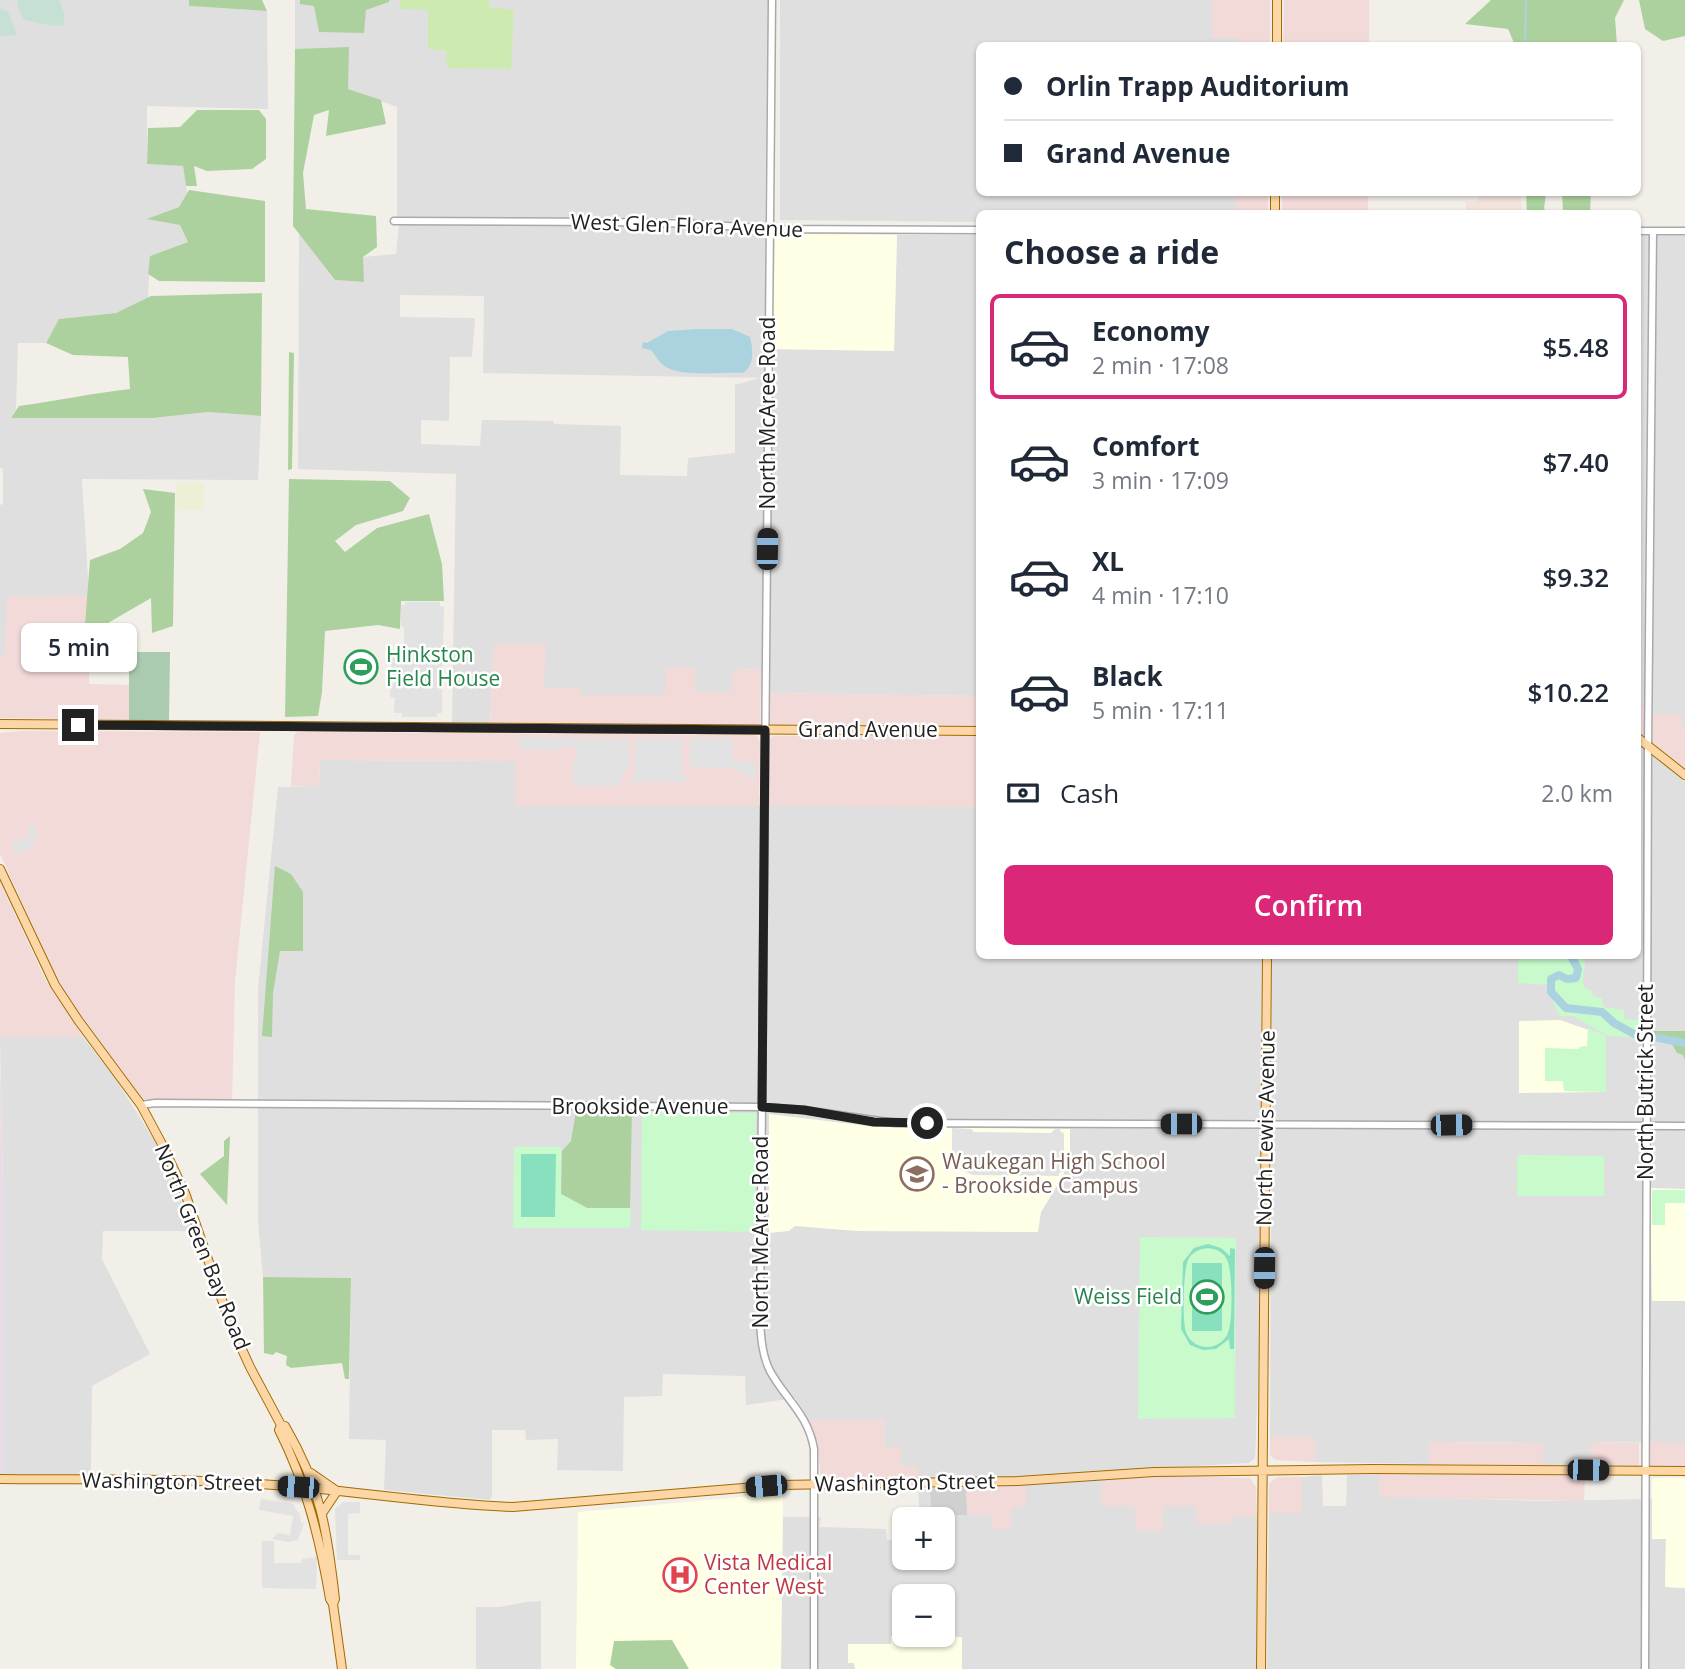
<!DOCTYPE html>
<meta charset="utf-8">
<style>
:root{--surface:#fff;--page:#f2f2f3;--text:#1f2937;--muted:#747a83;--line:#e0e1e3;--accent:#db2777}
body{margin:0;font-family:"Open Sans",sans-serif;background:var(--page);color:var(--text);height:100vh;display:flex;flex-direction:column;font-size:26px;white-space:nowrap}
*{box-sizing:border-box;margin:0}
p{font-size:23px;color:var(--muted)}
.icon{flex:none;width:38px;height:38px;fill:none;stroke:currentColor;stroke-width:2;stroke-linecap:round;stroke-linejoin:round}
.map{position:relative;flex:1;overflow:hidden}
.side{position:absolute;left:976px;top:210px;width:665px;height:749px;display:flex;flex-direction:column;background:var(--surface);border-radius:10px;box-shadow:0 2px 5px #0004}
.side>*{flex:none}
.guide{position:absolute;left:976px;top:42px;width:665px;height:154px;border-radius:10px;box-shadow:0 2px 5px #0004;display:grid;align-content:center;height:154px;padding:0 28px;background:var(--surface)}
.controls{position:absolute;left:892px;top:1507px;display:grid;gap:14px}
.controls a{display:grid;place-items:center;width:63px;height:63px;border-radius:10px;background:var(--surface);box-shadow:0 2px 5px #0004;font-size:35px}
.end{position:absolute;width:32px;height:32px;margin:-16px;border:9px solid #222;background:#fff;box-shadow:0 0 0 4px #fff}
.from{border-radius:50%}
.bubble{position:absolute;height:49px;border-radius:10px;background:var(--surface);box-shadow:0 2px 5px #0004;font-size:23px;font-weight:600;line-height:49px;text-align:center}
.car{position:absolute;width:21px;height:42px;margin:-21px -10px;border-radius:9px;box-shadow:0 0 5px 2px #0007;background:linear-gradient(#222 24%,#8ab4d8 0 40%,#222 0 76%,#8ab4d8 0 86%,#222 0)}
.guide b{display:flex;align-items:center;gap:24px;height:66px;font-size:26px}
.guide b+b{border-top:2px solid var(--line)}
.guide i{width:18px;height:18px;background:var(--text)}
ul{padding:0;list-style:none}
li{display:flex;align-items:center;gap:21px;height:105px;margin:0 14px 10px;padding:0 14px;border:4px solid transparent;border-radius:10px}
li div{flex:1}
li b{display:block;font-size:26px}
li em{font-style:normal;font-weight:600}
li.current{border-color:var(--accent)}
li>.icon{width:63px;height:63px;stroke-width:1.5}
h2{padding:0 28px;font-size:32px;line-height:84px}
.pay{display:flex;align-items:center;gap:18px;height:77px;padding:0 28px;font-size:26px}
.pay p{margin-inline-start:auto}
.cta{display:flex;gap:14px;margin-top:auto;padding:14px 28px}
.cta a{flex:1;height:80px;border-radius:10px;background:var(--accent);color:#fff;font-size:28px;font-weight:600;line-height:80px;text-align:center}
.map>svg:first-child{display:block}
</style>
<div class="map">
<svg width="1685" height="1669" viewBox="0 0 1685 1669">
<rect width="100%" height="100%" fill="#f2efe9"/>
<path fill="#e0dfdf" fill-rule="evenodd" d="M0,0H189V6L267,11L268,109L147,106V163L183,166L187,194L179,207L149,219L181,225L188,242L150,256L148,298L116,313L59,319L46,343H18L16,410L11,418H153L208,412L261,416L258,480L82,479L89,595L5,656H0V505L3,504V469L0,468Z
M295,0H400V9H428V49L489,7V0H768L765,222L760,225L675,218L397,217V107L348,89L295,49Z
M780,0H1212V38H1237V46H980V192L1236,193V213L980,214V222L780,220Z
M399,224L646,226L766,232L764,378L774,376L773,349L894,351L897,235H980V696L761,693L760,670L733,669L732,692H695V667H667L666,696L581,695L580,688H544L494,644L490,723H452L456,474L298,469L299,233L335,280L363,282V257L396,254ZM400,295L484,296L483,373L759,378L735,385V453L688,458L687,476L620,475L621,426L554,424V421L482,420L480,446L421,444V420L449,421L450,357H472L475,318L400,317Z
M1638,236H1685V729L1682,726L1681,714H1651L1645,708H1638Z
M1638,743L1685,781V1189H1650L1652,1301H1685V1443L1592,1442L1591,1465H1543V1443L1430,1442L1429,1464L1315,1462L1314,1437H1270L1272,956H1638Z
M320,760L516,761V806H980V956H1262L1259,1364L1255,1458L1249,1463L1013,1476L918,1478V1466H901L885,1447L884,1420H809L795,1398L746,1405L745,1376L663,1374L662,1396L624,1397L623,1471L557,1470L558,1439L526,1440L525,1430H492V1496L490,1500L384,1490L386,1440L349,1439L351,1278L263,1277L258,1222V989L278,787L319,786Z
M0,1037H83L115,1078L156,1143L178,1192L192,1231H103L102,1259L150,1354L92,1386L91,1474H3V1187Z
M1379,1474L1380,1496L1543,1501L1652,1499V1538H1666L1665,1587L1685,1588V1669H1267L1269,1513H1302V1477L1322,1475L1323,1506H1346L1347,1475Z
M1102,1480L1101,1506H1136L1135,1529L1162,1506H1197V1523L1233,1517H1257V1669H781L783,1517H821L819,1527L886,1529L887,1540H905V1558H943V1519H920L918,1488H930L931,1515L992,1514V1528L1011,1507L1026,1506V1485ZM905,1596H943V1634H905Z
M541,1601V1669H476V1607H500L526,1602Z"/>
<path fill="#f2dad9" d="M1212,0H1270V45H1237V38H1212Z
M1284,0H1369V45H1283Z
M1236,193H1268V213H1236Z
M1282,193H1368V213H1282Z
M89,595V684L129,685V720L0,718V656H5L7,597Z
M494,644H546L544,688H581V695H665L666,667H695V692H731L733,669L761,670L760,723L757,726L490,723Z
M768,693L980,696V726L771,725L768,719Z
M1638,708H1644L1651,714H1682V726L1685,729V769L1638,731Z
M23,731L260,732L235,981L232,1101L143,1099L75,1007L56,976L0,854V733Z
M297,732L754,735L758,737L760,743L759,806H515V761L320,760L319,786H291L294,735Z
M773,736H980V807L768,806L769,740Z
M0,882L45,979L83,1037H0Z
M809,1420H884L885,1447H901V1466H918V1478L821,1479L818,1449Z
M1270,1437H1315V1462L1275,1460L1270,1455Z
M1429,1442L1543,1443V1465L1429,1464Z
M1591,1442L1639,1443V1466L1591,1465Z
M1650,1442L1685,1443V1466H1650Z
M1379,1474H1585L1584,1501L1380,1497Z
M1173,1476L1250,1478L1256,1487L1257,1517H1233L1230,1523L1197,1524L1196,1506H1163L1162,1531L1135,1530V1506H1101L1102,1480Z
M1278,1477H1302V1513H1269V1487L1270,1482Z
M1026,1485V1507H1011V1529H992L991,1514L967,1515L966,1487Z"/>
<path fill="#ebdbe8" d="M0,1055L3,1187V1474H0Z"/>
<path fill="#ffffe5" d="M779,234L897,235L894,351L773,349L775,239Z
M1560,1020L1606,1036V1092L1519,1093V1021Z
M769,1114L876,1127L1070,1129V1151L1063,1176L1041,1212L1038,1232L857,1231L795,1226L789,1231L769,1233Z
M1650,1188L1685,1189V1301H1652Z
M1652,1478H1685V1588L1665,1587L1666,1539H1652Z
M783,1493L781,1669H576L578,1512Z
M891,1636L962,1637V1669H855L854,1663H848V1644H891Z"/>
<path fill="#d0d0d0" d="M966,1487L967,1515H931L930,1488Z"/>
<path fill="#f3e3dd" d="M1480,193H1521V213H1466V202L1478,201Z"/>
<path fill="#eef0d5" d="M176,483H205L203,510L176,509Z"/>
<path fill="#cdebb0" d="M400,0H489V7L514,10L511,69L447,68L446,51L428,49V10L400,9Z"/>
<path fill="#add19e" d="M189,0H262L267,11L189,6Z
M300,0H389V2L366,10L364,33L319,32L314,6L300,4Z
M1491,0H1624L1615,18L1617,45H1515L1508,29L1465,24Z
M1639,0H1685V36L1663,41L1645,29Z
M349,47L348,89L381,100L386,124L326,136L329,110L314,115L303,173L306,209L376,216L377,247L363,257L364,282L335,280L293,226L295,49Z
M197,110H259L266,119V159L252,169L207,171L194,166L197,186H186L183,166L147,164L148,128L180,127Z
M189,190L265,201V282L159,281L148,274L150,256L188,242L180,225L147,219L179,207Z
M1526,193H1546L1544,209L1552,213H1527Z
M1562,193H1591L1590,213H1554L1563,210Z
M262,293L261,416L208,412L153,418H11L19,406C56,401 93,393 130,389L128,357L73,355L46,343L59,319L116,313L151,296Z
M289,352L294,353L292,469L288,470Z
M289,479L390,481L410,498L403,511L356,525L335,541L345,552L377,528L429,514L442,564L444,601H401L400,629L378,625L325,631L322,692L318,716L285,717Z
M143,489L175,493L173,626L152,633L151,598L84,637L90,560L120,549L143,533L151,512Z
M275,866L291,874L303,892V951H280L273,993L272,1037L262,1036Z
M1652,1031H1685V1060L1683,1055L1677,1053L1671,1042L1652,1041Z
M576,1111L632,1112L630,1208H587L561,1194L562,1151L571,1141Z
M230,1136L227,1205L200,1174L224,1156V1141Z
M263,1277L351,1278L349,1379H345L342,1363L291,1368L286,1365L287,1356L276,1352L273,1355L264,1353Z
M672,1640L689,1669H616L610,1665L614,1641Z"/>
<path fill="#c6e0d4" d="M18,0H59L64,13V25L53,26L24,20L18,7Z
M0,8L8,12L17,35L0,36Z"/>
<path fill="#aacbaf" d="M129,652H170L169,721L129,720Z"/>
<path fill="#c8facc" d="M1518,956H1585C1586,966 1581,978 1584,987L1591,991L1593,996L1602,998L1603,1007L1624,1010V1019L1640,1020V1038L1608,1036L1573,1016H1560L1554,1004L1549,985L1518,983Z
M1588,1028L1606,1036V1092L1564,1091L1563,1081H1545V1048L1579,1049V1047L1587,1046Z
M642,1112L756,1113L755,1232L641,1230Z
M514,1147H561V1194L587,1208H630L631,1224L628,1228H513Z
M1517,1155L1604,1156V1196H1517Z
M1652,1190H1685V1203H1665V1225H1652Z
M1140,1237L1236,1238L1235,1418L1138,1419Z"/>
<path fill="#88e0be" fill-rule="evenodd" d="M521,1154H556L555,1217H521Z
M1208,1244L1221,1248L1230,1256V1248L1235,1249L1234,1349H1230L1229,1339L1216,1349L1203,1350L1190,1345L1181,1329L1183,1262L1194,1248ZM1208,1248C1215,1249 1222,1251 1226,1258C1233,1267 1233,1322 1228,1333C1225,1341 1216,1347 1207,1347C1198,1347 1189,1341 1186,1332C1182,1321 1183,1267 1189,1258C1194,1251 1200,1249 1208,1248Z
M1192,1263H1222V1331H1192Z"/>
<path fill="#e2e2e2" d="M405,602H440V606L444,607L443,651L447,652V658L442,659V713H437V717H402V713H394L395,698L390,697L391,683H395V677L391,673V658L404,649V629L401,624V605H405Z
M518,737L629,739V764L618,786H573V761L576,760V747H563L562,750L521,749V746H518Z
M635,738H683L682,772L688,782H629L635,773Z
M690,738H732L733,761L755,762L756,781L733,768L690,767Z
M32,823H34L36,832L35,845L30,847V849L13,853L11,842L29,838L28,829Z
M952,1128L971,1129L974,1132L1051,1133L1055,1129H1060L1061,1132L1064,1133V1165H1068L1065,1171L1059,1173V1176L973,1175L952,1166Z
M261,1499L294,1504V1507L300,1514L301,1523H304L298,1540L289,1542L272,1539L278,1533L290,1535L293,1516L259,1510Z
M343,1502H360V1513L348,1514V1555H360V1560H337L335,1509Z
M262,1541H274V1563H301L302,1559L317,1557L316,1589L262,1588Z"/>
<path fill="#aad3df" d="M696,329H732L750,337C753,348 755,368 742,373C722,372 682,377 666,367C659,363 656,356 651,350L642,348L643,342L647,343L668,331Z"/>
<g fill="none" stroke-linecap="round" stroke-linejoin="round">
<path stroke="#aad3df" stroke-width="2" d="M1525,46L1526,0"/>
<path stroke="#aad3df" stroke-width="8" d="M1571,956L1578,969L1576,978L1567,979L1559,975L1551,979V992L1566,1008L1602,1012L1614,1023L1634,1034
M1659,1038L1685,1043"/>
<defs>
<path id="minor" d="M772,0L760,1321C761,1338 762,1355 770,1371C786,1400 808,1414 814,1449V1669
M394,221L611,222L696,224L770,229L980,230
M1638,231H1685
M141,1105L155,1103L762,1107L804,1110L895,1123L1685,1126
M1645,1669L1648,745L1653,231"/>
<path id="major" d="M1277,46V0
M1275,214V192
M0,724L980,731
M1638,738L1685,775
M0,869L55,985L78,1020L141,1105L163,1146L185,1193L230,1323L250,1367L281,1425L279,1430C306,1483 320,1540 330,1599L333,1604L342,1669
M281,1425L285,1426C321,1488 327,1529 335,1599L333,1604
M311,1473L337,1491L323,1512
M0,1479C87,1480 173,1478 260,1484C345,1489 428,1504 513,1507L780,1485L1018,1481L1154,1472L1373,1469L1685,1471
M1261,1669L1267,956"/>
</defs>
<use href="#minor" stroke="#a9a9a9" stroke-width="9"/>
<use href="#major" stroke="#a06b00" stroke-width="10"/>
<use href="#minor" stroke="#fff" stroke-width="6"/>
<use href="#major" stroke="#fcd6a4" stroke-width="8"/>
</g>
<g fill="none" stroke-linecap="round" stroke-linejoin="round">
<path stroke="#222" stroke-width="9" d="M78,725L765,730L762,1107L804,1110L874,1122L927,1123"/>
</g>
<defs>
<symbol id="stadium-ring" viewBox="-11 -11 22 22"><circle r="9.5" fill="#fff" stroke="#2e9e5b" stroke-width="1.5"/><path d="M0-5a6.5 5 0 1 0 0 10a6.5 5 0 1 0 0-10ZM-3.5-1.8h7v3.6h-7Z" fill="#2e9e5b"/></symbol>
<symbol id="school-ring" viewBox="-11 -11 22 22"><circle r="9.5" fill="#fff" stroke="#8d6e63" stroke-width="1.5"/><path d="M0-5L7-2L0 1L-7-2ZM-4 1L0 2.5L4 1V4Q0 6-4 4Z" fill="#8d6e63"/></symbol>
<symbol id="hospital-ring" viewBox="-11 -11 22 22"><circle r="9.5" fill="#fff" stroke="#e0444e" stroke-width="1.5"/><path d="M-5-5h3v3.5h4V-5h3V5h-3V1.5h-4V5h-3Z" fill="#e0444e"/></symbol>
</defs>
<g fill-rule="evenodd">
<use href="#stadium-ring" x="342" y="648" width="38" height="38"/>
<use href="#school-ring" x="898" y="1155" width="38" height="38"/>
<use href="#stadium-ring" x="1188" y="1278" width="38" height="38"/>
<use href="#hospital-ring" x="661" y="1556" width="38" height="38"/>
</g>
<g text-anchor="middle" stroke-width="5" stroke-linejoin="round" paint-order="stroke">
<g font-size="21" fill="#222" stroke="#fff">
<text transform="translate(687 226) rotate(2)" y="7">West Glen Flora Avenue</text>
<text transform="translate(768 413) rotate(-90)" y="7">North McAree Road</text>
<text x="868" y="737">Grand Avenue</text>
<text transform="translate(1646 1082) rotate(-90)" y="7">North Butrick Street</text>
<text x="640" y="1114">Brookside Avenue</text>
<text transform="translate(1266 1128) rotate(-89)" y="7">North Lewis Avenue</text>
<text transform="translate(761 1232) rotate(-90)" y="7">North McAree Road</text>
<text transform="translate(202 1247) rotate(68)" y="7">North Green Bay Road</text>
<text transform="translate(172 1482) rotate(1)" y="7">Washington Street</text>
<text transform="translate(905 1483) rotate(-1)" y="7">Washington Street</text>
</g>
<g font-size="21" fill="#27864d" stroke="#fff" text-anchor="start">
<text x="386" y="662">Hinkston<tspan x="386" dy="24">Field House</tspan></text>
<text x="1182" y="1304" text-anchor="end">Weiss Field</text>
</g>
<g font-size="21" fill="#785e54" stroke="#fff" text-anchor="start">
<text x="942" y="1169">Waukegan High School<tspan x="942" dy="24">- Brookside Campus</tspan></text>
</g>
<g font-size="21" fill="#be3a42" stroke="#fff" text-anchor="start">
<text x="704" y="1570">Vista Medical<tspan x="704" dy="24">Center West</tspan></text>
</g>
</g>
</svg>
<div class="controls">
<a>+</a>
<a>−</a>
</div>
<i class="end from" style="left:927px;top:1123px"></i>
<i class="end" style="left:78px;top:725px"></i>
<div class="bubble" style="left:21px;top:623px;width:116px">5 min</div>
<i class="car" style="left:767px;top:549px;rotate:1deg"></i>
<i class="car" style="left:1181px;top:1124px;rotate:270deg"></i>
<i class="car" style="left:1451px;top:1125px;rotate:89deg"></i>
<i class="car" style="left:1264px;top:1268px;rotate:181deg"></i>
<i class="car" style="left:1588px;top:1470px;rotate:91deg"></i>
<i class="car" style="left:766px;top:1486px;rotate:265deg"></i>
<i class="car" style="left:298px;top:1487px;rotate:274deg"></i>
<div class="guide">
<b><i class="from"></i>Orlin Trapp Auditorium</b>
<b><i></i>Grand Avenue</b>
</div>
<section class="side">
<h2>Choose a ride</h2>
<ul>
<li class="current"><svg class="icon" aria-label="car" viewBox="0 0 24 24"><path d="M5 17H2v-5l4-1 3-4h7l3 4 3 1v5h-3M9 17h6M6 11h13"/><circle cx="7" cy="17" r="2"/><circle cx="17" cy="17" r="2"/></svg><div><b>Economy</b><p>2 min · 17:08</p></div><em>$5.48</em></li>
<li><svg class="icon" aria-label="car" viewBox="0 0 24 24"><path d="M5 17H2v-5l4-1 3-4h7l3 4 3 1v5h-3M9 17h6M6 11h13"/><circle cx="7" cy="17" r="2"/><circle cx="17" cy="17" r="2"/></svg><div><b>Comfort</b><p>3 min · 17:09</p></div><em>$7.40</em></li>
<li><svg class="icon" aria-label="car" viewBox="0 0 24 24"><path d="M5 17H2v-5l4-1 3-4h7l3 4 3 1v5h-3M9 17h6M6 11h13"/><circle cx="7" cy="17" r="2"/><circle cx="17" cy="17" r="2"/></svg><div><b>XL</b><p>4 min · 17:10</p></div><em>$9.32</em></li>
<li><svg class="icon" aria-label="car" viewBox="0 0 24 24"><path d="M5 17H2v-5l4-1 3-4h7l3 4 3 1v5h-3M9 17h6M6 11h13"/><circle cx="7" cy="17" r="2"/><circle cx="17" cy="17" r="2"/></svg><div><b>Black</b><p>5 min · 17:11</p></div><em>$10.22</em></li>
</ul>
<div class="pay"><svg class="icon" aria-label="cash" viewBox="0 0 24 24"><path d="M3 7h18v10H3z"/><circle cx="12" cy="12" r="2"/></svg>Cash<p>2.0 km</p></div>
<div class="cta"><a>Confirm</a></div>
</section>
</div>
